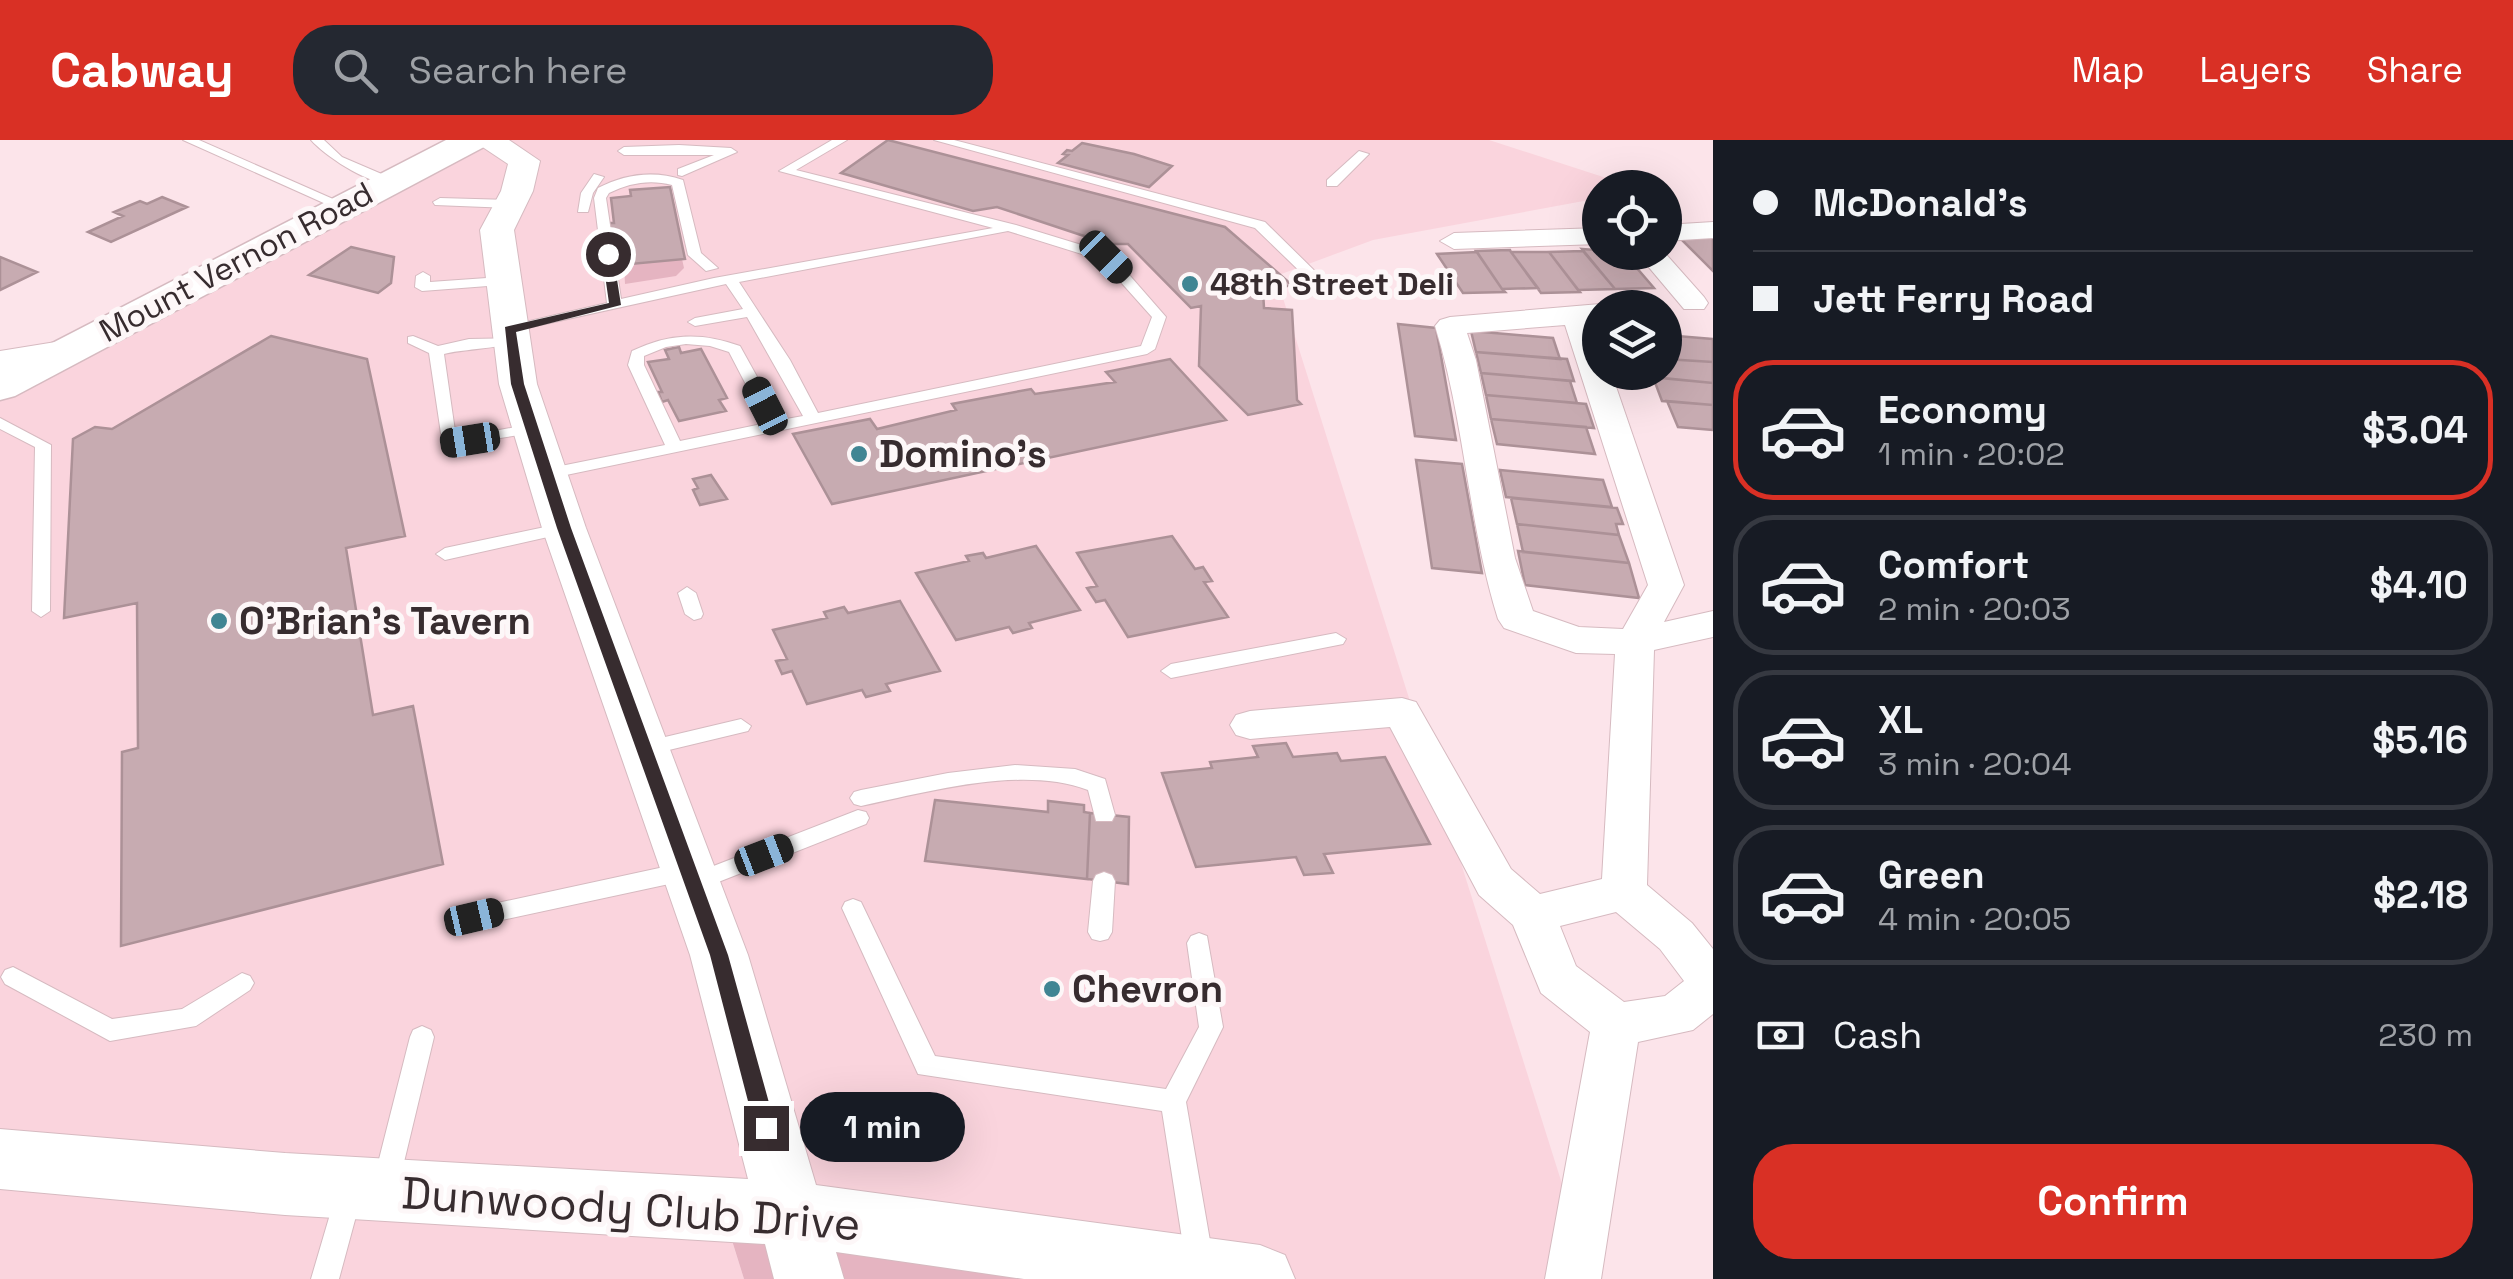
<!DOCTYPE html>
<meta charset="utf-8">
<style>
:root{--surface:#171b24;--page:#242831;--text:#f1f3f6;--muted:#9ea1a6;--line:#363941;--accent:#d93025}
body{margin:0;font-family:"Space Grotesk",sans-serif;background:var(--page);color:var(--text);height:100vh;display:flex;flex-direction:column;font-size:38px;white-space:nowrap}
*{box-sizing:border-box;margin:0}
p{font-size:32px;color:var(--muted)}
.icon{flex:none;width:55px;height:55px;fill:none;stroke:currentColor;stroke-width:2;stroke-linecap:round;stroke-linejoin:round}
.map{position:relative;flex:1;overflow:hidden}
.details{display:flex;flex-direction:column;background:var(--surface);width:800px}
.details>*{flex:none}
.guide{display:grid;align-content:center;height:220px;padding:0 40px;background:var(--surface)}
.controls{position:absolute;left:1582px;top:30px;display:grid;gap:20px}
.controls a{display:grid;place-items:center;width:100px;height:100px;border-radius:50%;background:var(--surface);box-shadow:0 10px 40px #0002;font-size:50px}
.end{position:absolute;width:45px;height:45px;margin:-22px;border:12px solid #372c2f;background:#fff;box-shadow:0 0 0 5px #fff}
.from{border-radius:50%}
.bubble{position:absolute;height:70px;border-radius:35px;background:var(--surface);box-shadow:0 10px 40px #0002;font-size:32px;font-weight:700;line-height:70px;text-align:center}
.car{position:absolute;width:30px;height:60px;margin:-30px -15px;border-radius:12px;box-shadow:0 0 8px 2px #0007;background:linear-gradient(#222 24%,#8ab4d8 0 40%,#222 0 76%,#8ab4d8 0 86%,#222 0)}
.guide b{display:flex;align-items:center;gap:35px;height:95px;font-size:38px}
.guide b+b{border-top:2px solid var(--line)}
.guide i{width:25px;height:25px;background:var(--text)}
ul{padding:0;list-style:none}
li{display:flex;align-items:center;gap:30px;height:140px;margin:0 20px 15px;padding:0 20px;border:5px solid var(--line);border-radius:40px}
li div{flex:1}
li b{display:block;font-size:38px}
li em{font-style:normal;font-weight:700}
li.selected{border-color:var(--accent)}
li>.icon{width:90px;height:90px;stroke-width:1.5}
.pay{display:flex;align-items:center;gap:25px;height:110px;padding:0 40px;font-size:38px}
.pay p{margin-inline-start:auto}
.cta{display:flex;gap:20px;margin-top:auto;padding:20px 40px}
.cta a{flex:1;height:115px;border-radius:40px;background:var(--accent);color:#fff;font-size:40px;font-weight:700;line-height:115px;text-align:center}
header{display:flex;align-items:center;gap:60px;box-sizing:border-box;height:140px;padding:0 50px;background:var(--accent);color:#fff}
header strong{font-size:48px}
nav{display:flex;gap:55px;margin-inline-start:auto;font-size:35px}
.search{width:700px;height:90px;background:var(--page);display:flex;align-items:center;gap:25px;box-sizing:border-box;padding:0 35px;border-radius:40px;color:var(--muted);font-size:38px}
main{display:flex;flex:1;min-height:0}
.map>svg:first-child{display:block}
</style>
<header>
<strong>Cabway</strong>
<div class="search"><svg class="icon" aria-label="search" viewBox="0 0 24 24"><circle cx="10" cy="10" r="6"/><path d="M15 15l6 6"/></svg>Search here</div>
<nav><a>Map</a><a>Layers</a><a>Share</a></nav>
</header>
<main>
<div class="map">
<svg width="1713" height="1139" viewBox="0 0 1713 1139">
<rect width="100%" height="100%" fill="#fce4ea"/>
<path fill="#fad4dd" d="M484,0H1489L1634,47L1600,48V58L1373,100L1276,136L1592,1139H1291L729,1092L744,1139H0V237Z"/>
<path fill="#e5b4c1" d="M682,119L684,128L676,136L625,144L624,124Z
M729,1091L1291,1139H744Z"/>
<path fill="#c7abb1" stroke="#ac9197" stroke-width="2.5" d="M888,0L1225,87L1292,145L1263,151L1264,168L1292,170L1297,260L1301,264L1248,275L1199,226L1201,166L1191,168L1128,104H1113L1081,95L997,67L973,71L841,33Z
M1082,3L1134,14L1172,26L1149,47L1058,23L1068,15L1063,14L1067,10L1072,11Z
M670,47L685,119L620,125L617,106L608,107L605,83H614L611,58L631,56L630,50Z
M162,57L187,67L111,102L88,92L123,76L114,72L140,61L147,64Z
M1713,96V131L1680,98Z
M351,107L394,117L391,143L378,153L309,135Z
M1582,109L1623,112L1654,148L1615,149Z
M1510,110L1511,112L1538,148L1502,149L1476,111Z
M1583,111L1615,149L1578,150L1549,112Z
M1477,112L1502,149L1505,152L1463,153L1437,114Z
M1511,112H1549L1580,152L1541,153Z
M0,117L37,132L0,150Z
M1398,184L1436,188L1456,300L1415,296Z
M1471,191L1553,198L1560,219L1476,212Z
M1665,195L1713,199V222L1665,219Z
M271,196L367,219L405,396L346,408L373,575L413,566L443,724L121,806L122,612L138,608L137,463L64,478L73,299L95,287L112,289Z
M679,207L681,213L701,209L727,258L719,260L726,271L679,281L668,260L662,262L658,252H662L648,222L669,219L665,210Z
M1476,212L1567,219L1574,241L1481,233Z
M1170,219L1226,280L832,364L793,294L870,279L877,289L956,270L952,264L1031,249L1035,254L1115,242L1106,232Z
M1665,219L1713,222V243L1661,238L1659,232H1665Z
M1481,233L1570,241L1577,263L1486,255Z
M1653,237L1713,243V265L1662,261Z
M1486,255L1586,264L1594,288L1491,279Z
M1667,261L1713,265V290L1678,287Z
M1491,279L1586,287L1595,314L1497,304Z
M1416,320L1462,324L1482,433L1432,428Z
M1500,330L1603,340L1612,367L1506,357Z
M711,335L727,359L700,365L693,350L698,348L693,339Z
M1511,358L1617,368L1623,384H1616L1619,395L1517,384Z
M1517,384L1619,395L1629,423L1523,412Z
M1172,396L1195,429L1203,427L1212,441L1204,442L1228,477L1128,497L1105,460L1096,462L1087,448L1097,446L1077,413Z
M1036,406L1080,470L1029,483L1032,488L1013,493L1009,487L956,500L916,433L969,421L966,416L983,413L986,418Z
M1518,411L1629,423L1639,458L1525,445Z
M900,461L940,531L886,544L890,551L866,557L862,550L807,564L792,531L782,534L776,521L787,519L773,490L827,478L824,472L844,467L848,473Z
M1286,603L1293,617L1337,613L1341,621L1385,617L1430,704L1324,714L1333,733L1304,735L1296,717L1196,727L1162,633L1212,628L1210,622L1258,617L1253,606Z
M935,660L1048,672V661L1084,665V672L1090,673L1087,739L925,721Z
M1090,673L1129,677L1128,744L1087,739Z"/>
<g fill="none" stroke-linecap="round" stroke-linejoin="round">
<defs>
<path id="service" d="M183,0H199L349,66L337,69Z
M311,0H324L342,17L398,41C378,52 326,17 311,0Z
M832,0H847L796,30L1016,85L1111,114L1166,177L1155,209L1147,214L547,339L541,338V330L665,305L628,225L632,211C669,193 702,192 740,206L781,280L803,276L747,177L695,186L688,182L695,178L743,169L726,144L504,193V187L607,163L594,58L598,48C625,34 654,30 683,40L701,113L718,128L706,131L688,115L672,45C650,39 629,43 609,53L606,58L621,159L714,138L993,88L779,31ZM1008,91L1101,120L1152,177L1141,206L818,273L790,220L739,142ZM686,204L710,206L729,212L766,283L680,301L644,225V216L666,207Z
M934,0H954L1265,82L1328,144L1316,147L1255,88Z
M679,5L731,8L737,12L682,36L678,35V29L714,15H624L618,11L624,7Z
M1359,11L1369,14L1337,46H1327V40Z
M594,34L604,37L593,53L588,72H578L581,53Z
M440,58L511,60L518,64L511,68L435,65L433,62Z
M423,132L430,136V142L501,137L508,141L501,145L422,151L415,147L416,136Z
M413,196L438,206L469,199L516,198L518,201C507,208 463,209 444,214L456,298L532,284L538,286V292L443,307L429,213L408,203V197Z
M0,278L51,305L50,471L41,477L32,471L35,307L0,289Z
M564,383L573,388L570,392L445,420L436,414L445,408Z
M687,447L696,453L703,474L701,478L694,480L685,474L678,453Z
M1336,493L1346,499L1343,504L1171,538L1161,531L1171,524Z
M741,579L751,586L748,591L644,616L634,609L644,602Z
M1015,625L1075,629L1105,639L1115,675L1112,681H1096L1088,650C1022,625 928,652 861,666L854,664L850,658L854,652L861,650L948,633Z
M858,670L866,672L869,678L866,684L693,752L685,749L683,741L474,786L466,784L463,777L466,770L474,768L687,722L695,725L698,732Z
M1104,732L1112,735L1115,741L1112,792L1108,799L1100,801L1092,799L1088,792L1093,741L1096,735Z
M853,759L861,762L935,916L1166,949L1199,887L1187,803L1191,796L1199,793L1207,796L1223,887L1186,962L1214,1124L1210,1134L1200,1137L1190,1134L1186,1124L1162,971L918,934L842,768L845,762Z
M13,827L112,879L182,869L242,833L250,836L254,843L250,850L196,886L110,901L5,844L1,837L5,830Z
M422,886L431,890L434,897L399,1043L395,1052L386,1055L377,1052L373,1043L410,897L413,890Z
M349,1041L358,1045L362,1054L339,1139H311L336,1054L340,1045Z"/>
<path id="minor" d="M1713,82V98L1665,101V85Z
M1600,88V104L1454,109L1440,101L1454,93Z
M1636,112H1664L1704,157L1708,163L1704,169H1684Z
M1600,164L1611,168H1600V182H1594L1600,199V232H1611L1684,445L1664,482L1713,471V497L1654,510L1647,745L1692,783L1713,809V874L1693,890L1638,902L1601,1139H1545L1590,892L1541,853L1513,785L1479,755L1390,587L1250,599L1236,595L1230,585L1236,575L1250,571L1402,558L1416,562L1511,729L1540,754L1602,739L1615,514L1576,513L1504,488L1498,479C1468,383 1465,282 1435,186L1440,180L1450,177ZM1565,185L1648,445L1623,489L1579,487L1533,471L1515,418L1476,220L1467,193ZM1616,772L1660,809L1684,841L1665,856L1624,862L1576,826L1560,786Z"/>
<path id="tertiary" d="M472,0H509L540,21L533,51L514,90L537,244L586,388L748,815L816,1045L1260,1105L1285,1115L1295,1139H1024L836,1112L844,1139H774L765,1104L285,1075L0,1049V989L285,1013L748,1039L690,815L542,388L499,244L480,90L501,51L508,24Z
M68,200L81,203L87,211L81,219L0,233V211Z"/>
<path id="secondary" d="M446,0H489L484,7L15,256L0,260V230Z"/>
</defs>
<use href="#service" stroke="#d6bac0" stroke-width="2"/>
<use href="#minor" stroke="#d6bac0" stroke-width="2"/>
<use href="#tertiary" stroke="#d6bac0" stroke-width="2"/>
<use href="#secondary" stroke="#d6bac0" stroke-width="3"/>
<use href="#service" fill="#fff" fill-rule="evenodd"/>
<use href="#minor" fill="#fff" fill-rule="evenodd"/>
<use href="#tertiary" fill="#fff" fill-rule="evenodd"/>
<use href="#secondary" fill="#fff" fill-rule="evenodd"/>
</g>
<path fill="#372c2f" d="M608,110L613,114L621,165L516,192L524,244L571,388L728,815L776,988L766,997L755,988L710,815L557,388L511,244L505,187L609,163L602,114Z"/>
<g fill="#408593" stroke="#fdf7f8" stroke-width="4">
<circle cx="1190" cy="144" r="10"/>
<circle cx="859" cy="314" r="10"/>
<circle cx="219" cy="481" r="10"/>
<circle cx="1052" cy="849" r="10"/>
</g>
<g text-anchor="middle" stroke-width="10" stroke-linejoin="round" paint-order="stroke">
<g font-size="32" fill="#372c2f" stroke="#fdf7f8">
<text transform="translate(236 122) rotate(-28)" y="11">Mount Vernon Road</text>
</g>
<g font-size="32" font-weight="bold" fill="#372c2f" stroke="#fdf7f8" text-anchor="start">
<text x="1210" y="155">48th Street Deli</text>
</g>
<g font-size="38" font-weight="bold" fill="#372c2f" stroke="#fdf7f8" text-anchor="start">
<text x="879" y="327">Domino's</text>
<text x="239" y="494">O'Brian's Tavern</text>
<text x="1072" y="862">Chevron</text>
</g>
<g font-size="45" fill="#372c2f" stroke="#fdf7f8">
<text transform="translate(631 1068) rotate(4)" y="16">Dunwoody Club Drive</text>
</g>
</g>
</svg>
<div class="controls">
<a><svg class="icon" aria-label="locate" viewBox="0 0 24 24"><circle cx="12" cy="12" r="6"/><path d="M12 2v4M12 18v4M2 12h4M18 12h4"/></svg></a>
<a><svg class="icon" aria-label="layers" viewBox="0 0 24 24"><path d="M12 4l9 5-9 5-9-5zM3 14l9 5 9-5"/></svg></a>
</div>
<i class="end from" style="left:608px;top:114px"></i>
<i class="end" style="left:766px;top:988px"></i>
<div class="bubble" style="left:800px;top:952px;width:165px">1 min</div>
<i class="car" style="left:1106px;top:117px;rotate:135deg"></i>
<i class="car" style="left:765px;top:266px;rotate:333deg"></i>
<i class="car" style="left:470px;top:300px;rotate:261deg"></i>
<i class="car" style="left:764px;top:715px;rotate:69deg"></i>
<i class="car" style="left:474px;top:777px;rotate:77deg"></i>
</div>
<section class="details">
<div class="guide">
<b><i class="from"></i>McDonald's</b>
<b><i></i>Jett Ferry Road</b>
</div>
<ul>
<li class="selected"><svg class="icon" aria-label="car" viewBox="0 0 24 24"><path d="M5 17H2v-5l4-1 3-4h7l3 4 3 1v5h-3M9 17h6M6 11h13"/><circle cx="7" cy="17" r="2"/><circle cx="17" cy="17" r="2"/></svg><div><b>Economy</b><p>1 min · 20:02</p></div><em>$3.04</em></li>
<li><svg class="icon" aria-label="car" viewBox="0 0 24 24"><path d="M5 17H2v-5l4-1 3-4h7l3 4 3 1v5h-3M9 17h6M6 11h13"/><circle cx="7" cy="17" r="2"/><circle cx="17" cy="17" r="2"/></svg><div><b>Comfort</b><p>2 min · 20:03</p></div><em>$4.10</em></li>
<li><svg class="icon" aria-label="car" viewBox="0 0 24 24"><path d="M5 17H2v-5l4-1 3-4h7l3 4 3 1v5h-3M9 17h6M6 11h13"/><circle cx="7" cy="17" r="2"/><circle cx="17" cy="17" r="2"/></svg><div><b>XL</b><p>3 min · 20:04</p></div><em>$5.16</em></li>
<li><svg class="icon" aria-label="car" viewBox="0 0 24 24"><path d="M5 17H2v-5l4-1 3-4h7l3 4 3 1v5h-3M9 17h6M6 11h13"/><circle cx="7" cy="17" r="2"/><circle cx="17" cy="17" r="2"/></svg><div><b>Green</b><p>4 min · 20:05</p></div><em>$2.18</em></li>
</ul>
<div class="pay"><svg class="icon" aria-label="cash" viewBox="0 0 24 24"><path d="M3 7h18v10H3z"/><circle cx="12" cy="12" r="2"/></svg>Cash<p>230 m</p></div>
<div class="cta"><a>Confirm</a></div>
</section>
</main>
